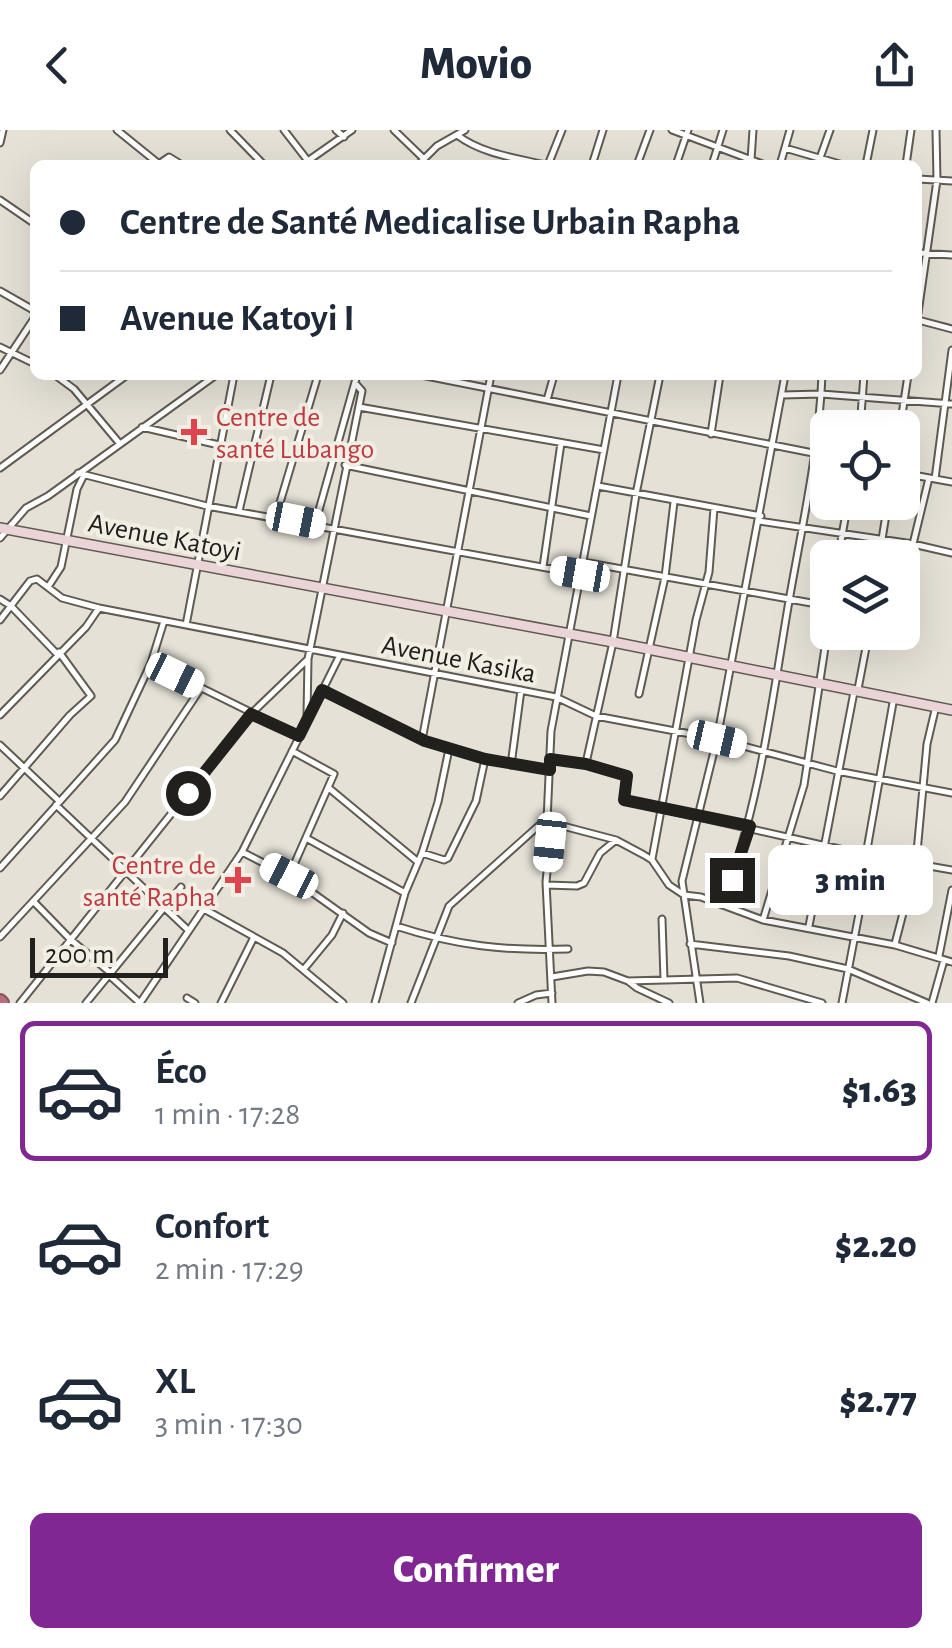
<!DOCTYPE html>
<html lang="fr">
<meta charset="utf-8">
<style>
:root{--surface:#fff;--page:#f6f6f7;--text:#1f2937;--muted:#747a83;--line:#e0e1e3;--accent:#802794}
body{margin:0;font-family:"Alegreya Sans",sans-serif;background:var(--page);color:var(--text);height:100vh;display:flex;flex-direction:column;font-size:38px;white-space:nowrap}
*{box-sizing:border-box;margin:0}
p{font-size:32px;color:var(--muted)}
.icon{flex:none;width:55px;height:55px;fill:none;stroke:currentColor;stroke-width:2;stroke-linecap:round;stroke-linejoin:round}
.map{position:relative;height:873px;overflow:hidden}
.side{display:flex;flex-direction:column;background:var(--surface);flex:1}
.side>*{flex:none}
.hud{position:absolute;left:30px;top:30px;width:892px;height:220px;border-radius:15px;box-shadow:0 10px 40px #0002;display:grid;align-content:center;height:220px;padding:0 30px;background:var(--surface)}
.fabs{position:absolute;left:810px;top:280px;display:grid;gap:20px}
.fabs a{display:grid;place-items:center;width:110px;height:110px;border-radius:15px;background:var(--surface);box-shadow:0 10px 40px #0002;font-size:50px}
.scale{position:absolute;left:30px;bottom:25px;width:138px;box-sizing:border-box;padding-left:10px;border:5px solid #21201c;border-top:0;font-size:28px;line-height:35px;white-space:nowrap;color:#21201c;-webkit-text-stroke:8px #f2eee4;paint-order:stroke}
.end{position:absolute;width:45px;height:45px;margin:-22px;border:12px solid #21201c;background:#fff;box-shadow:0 0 0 5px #fff}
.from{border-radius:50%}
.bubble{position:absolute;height:70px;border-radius:15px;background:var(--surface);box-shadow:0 10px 40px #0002;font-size:32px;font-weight:800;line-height:70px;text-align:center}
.car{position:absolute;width:30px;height:60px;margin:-30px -15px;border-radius:12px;box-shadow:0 0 8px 2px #0007;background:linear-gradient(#fff 24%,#345 0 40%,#fff 0 76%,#345 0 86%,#fff 0)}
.hud b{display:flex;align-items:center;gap:35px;height:95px;font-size:38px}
.hud b+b{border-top:2px solid var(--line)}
.hud i{width:25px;height:25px;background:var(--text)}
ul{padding:18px 0 0;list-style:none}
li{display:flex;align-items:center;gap:30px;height:140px;margin:0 20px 15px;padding:0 10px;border:5px solid transparent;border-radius:15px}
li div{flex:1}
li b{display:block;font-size:38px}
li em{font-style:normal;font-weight:800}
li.on{border-color:var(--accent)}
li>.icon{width:90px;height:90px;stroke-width:1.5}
.cta{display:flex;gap:20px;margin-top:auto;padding:20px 30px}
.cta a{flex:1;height:115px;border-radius:15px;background:var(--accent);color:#fff;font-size:40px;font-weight:800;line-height:115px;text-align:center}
header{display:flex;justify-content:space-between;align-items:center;height:130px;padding:0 30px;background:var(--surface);font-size:45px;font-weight:800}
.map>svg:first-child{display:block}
</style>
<header><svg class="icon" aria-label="back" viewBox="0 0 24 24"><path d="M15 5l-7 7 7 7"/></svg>Movio<svg class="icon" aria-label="share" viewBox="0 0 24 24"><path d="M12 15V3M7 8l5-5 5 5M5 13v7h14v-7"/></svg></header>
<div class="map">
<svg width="952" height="873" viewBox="0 0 952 873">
<rect width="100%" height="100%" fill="#e5e1d7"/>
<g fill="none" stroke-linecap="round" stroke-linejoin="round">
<defs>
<path id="street" d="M117,0L159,34L169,27L182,35
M230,0L264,35
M284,0L308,31
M336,0L344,7
M394,0L423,28
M672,0L765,35
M457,5C482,24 516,28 546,35
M0,13L3,0
M785,18L843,35
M820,28L830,0
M751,30L753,0
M302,35L352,0
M418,35L437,16L465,0
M548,35L562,0
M592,35L603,0
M637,35L650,0
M676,35L688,0
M712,35L723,0
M780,35L790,0
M866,35L873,0
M906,35L911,0
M918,49L952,51
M0,70L35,94
M918,123L952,125
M0,161L35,181
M918,183L937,50L936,0
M918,190L952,199
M0,217L35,234
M0,240L35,187
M55,245L74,259L120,314
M421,245L828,326
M782,265L821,264L952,274
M547,270L554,245
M359,277L604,320
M142,297L219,315
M860,298L864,245
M900,298L908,245
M711,304L720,245
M345,335L591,386
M0,338L127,245
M78,343L207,376L580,444
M902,343L952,352
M935,349L952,220
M598,356L761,386
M239,381L271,245
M276,386L318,245
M759,391L913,414L952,423
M315,394L357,245
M0,408L26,378L48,366L216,245
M913,414L929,348
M838,428L848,372
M879,428L888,372
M583,432L828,476
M543,437L561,313
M48,457L61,437L77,359L83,347
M0,469L11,476L57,524
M0,490L30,451L37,449L62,468L99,478L556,567L596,586L717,609L837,641L952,663
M186,495L234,245
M151,533L299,606
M858,559L869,502
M322,560L425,611L485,629L548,639
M639,564L665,447L674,372
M0,585L86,497L99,478
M307,585L308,529L362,261L355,253
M422,610L491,245
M0,615L59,671
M550,629L586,633L627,646L624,670L866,725L952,740
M586,633L613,512L636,364L660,245
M511,635L521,560
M330,659L418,732
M0,666L70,585L91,566L59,522
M56,675L188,800
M547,691L551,601L618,245
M308,709L405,763
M242,722L289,746L369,803L392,813
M422,723L444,730L448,728L476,671L485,629
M866,725L894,567
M652,729L696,490L709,442L714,378
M0,738L115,610L151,533L164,491
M289,746L334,644L292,621
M546,755L577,756L584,753L600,723L616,710
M35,773L71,810L112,844
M722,775C760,674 771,576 789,471C802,396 819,322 822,245
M204,779L283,823L343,873
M662,789L664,850
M763,790L804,655L828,498
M396,796C457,816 505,821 568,819
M809,796L854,562
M0,807L125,672L201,558
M690,814L789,826L848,839L927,873
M895,814L916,733L927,614L936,576
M939,826L952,760
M304,839L332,805L343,783
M110,846L140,873
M552,847L588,841L604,842L628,851L737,848L822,873
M628,851L637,858L669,873
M187,868L195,873
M20,873L251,584L308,529
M86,873L181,757
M140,873L242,722L340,525
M221,873L254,807
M375,873L405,763L422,723L438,672L449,619
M411,873L449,776L544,691L616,710L644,725L652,730L669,755L684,765L701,767L763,790L895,815L952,832
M518,873L536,865L552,863
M552,873L546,752L552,691
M700,873L682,751L717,609L785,245
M842,873L870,726
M932,873L944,830"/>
<path id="secondary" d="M0,398L613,512L952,580"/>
<path id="highway" d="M0,871L2,873"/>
</defs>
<use href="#street" stroke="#5f5b52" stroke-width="9"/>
<use href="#secondary" stroke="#5f5b52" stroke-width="12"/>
<use href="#highway" stroke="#85535b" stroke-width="16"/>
<use href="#street" stroke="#fff" stroke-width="5"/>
<use href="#secondary" stroke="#ebd4d8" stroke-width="9"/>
<use href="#highway" stroke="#bb6e7d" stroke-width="12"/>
</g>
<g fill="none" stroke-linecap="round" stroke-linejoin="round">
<path stroke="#21201c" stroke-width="12" d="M188,663L251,584L299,606L322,560L425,611L485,629L550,640V629L586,634L627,646L624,670L750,696L732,750"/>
</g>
<g fill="#e0444e" stroke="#f2eee4" stroke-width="4">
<path d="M189 287h10v10h10v10h-10v10h-10v-10h-10v-10h10z"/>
<path d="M233 735h10v10h10v10h-10v10h-10v-10h-10v-10h10z"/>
</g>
<g text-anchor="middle" stroke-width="8" stroke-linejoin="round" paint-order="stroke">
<g font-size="28" fill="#be3a42" stroke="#f2eee4" text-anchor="start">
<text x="216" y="296">Centre de<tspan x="216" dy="32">santé Lubango</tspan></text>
<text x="216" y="744" text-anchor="end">Centre de<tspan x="216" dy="32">santé Rapha</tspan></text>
</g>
<g font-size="28" fill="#21201c" stroke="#f2eee4">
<text transform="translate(165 406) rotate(11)" y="10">Avenue Katoyi</text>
<text transform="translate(459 528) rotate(11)" y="10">Avenue Kasika</text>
</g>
</g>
</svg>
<div class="fabs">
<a><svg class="icon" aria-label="locate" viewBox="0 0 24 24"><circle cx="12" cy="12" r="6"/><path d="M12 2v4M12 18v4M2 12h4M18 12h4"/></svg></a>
<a><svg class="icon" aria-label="layers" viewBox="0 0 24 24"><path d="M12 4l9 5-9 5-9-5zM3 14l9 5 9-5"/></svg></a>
</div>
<div class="scale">200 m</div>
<i class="end from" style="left:188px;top:663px"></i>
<i class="end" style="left:732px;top:750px"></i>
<div class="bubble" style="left:768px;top:715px;width:165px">3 min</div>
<i class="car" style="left:296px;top:390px;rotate:101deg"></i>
<i class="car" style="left:580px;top:444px;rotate:280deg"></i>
<i class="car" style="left:175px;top:545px;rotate:116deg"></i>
<i class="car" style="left:717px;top:609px;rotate:103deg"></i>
<i class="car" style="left:550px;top:712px;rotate:186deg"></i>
<i class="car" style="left:289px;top:746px;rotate:297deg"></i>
<div class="hud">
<b><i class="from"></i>Centre de Santé Medicalise Urbain Rapha</b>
<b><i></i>Avenue Katoyi I</b>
</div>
</div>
<section class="side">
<ul>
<li class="on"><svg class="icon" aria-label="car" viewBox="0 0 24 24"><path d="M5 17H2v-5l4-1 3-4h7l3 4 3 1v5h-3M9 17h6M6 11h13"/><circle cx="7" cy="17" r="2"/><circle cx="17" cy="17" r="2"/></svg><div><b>Éco</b><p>1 min · 17:28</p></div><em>$1.63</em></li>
<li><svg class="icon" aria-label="car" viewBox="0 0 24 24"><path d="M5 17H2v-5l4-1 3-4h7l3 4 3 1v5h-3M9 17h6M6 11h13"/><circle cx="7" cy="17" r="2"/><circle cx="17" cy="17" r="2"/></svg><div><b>Confort</b><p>2 min · 17:29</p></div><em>$2.20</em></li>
<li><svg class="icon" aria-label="car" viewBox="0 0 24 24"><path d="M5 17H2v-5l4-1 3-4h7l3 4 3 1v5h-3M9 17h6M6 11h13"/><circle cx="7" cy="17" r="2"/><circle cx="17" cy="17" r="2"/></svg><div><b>XL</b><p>3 min · 17:30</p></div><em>$2.77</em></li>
</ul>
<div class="cta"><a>Confirmer</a></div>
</section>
